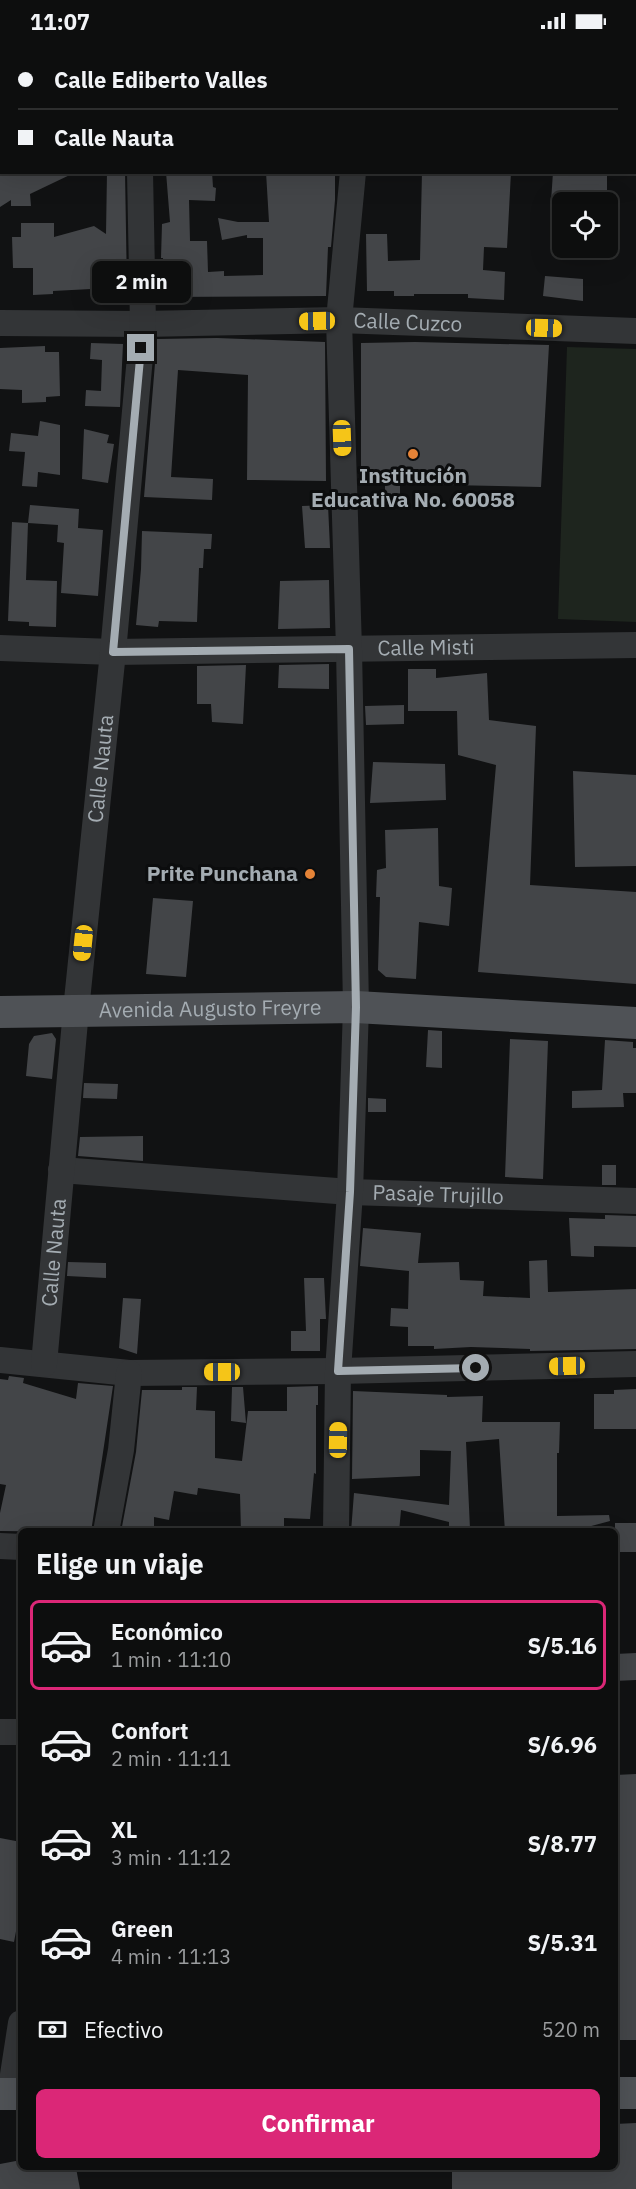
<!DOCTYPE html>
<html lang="es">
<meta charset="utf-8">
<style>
:root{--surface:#0d0e0e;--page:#1b1c1c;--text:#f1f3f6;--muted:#9a9c9e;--line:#2d2e2e;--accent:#db2777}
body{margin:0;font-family:"IBM Plex Sans",sans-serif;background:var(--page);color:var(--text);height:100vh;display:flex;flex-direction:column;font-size:22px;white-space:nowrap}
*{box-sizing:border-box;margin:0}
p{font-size:20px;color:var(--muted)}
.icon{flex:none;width:33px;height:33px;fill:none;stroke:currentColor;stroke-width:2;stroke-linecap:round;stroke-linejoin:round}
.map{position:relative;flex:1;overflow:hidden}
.drawer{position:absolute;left:18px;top:1486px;width:600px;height:642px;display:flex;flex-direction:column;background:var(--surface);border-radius:9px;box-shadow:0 6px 24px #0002,0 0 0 2px var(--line)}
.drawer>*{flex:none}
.hud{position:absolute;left:0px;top:0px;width:636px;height:132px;box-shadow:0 6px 24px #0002,0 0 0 2px var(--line);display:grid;align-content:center;height:132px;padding:0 18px;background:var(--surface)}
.fabs{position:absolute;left:552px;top:150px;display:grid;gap:12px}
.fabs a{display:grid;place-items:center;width:66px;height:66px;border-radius:9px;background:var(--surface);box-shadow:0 6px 24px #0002,0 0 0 2px var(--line);font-size:30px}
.end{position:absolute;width:27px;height:27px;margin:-14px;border:8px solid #a4acb2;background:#111;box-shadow:0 0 0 3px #111}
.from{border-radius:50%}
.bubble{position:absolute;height:42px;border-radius:9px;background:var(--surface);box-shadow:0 6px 24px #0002,0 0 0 2px var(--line);font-size:20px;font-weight:700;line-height:42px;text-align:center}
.car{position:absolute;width:18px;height:36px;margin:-18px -9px;border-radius:8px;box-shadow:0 0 4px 2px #0007;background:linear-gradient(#f5c518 24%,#345 0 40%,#f5c518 0 76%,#345 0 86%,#f5c518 0)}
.hud b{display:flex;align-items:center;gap:21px;height:57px;font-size:22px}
.hud b+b{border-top:2px solid var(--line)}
.hud i{width:15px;height:15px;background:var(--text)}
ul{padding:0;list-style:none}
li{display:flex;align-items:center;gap:18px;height:90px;margin:0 12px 9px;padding:0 6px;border:3px solid transparent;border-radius:9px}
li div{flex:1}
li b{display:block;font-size:22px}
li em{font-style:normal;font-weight:700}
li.current{border-color:var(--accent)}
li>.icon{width:54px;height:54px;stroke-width:1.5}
h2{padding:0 18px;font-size:27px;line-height:72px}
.pay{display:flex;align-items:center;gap:15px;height:66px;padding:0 18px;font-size:22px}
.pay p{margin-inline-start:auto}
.action{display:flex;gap:12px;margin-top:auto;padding:12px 18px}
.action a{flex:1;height:69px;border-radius:9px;background:var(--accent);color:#fff;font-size:24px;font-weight:700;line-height:69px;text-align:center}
.status{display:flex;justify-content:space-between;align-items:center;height:42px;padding:0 30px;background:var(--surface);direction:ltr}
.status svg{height:16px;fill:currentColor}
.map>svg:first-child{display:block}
</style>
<div class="status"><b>11:07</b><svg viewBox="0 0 49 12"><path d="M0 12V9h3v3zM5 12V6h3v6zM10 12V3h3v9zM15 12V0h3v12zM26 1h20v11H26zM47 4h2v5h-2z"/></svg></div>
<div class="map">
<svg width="636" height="2147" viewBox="0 0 636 2147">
<rect width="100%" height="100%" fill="#111213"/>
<path fill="#1e251e" d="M567,305L636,307V580L558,577Z"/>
<path fill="#434548" d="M0,130H76L30,152L31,164H11V158L0,165Z
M107,130H125L127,247L106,254L91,255V247L53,249V252L33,253V226H13L12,195H21V181H54V195L94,184L106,192Z
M166,130H212L213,145L216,146L215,159L189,158L190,199H207L208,230L224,229V234L263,233V196H247V193L222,198L218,176L238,180H269L266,130H335V158L331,205H328L326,254L164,255L163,216H161L162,182L170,180Z
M422,130H511L507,206L484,205L483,228L505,230L504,258L468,256V252H414V254H394V249H367L366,192H387L388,219L420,218Z
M553,130H607V160H551Z
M545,234L583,237V259L543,254Z
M217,296L325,300L326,439L247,438L248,333L178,328L171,435L213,437L212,458L144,455L157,297Z
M415,300L549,303L541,445L400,442V455H385V439H361V301Z
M91,301L123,302L120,365L85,364L86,348L101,349L102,318L90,317Z
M45,304V310H59L60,354L46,355V360L22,361V348L0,347V306Z
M40,379L60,383V433L38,430L37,445L22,444L25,410L9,409L11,391L38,394Z
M84,387L109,393L107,401L114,402L108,441L82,437Z
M30,463L79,467L78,486L103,488L98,554L61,551L64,501L57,500L58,483L28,481Z
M328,463L330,506H305L302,464Z
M12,480L28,481L26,538L57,539L56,585L29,584V580L8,579Z
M142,489L212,492L211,507H204L203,526H199L197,580L159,579L158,585L136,583L141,527Z
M329,538L330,586L278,587L280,539Z
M329,622V647L278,646L279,623Z
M246,623L243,682L212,680L211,662H197V624Z
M408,627H436V636L487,631L489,678L536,684L530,843L636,850V942L478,930L496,723L458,713L457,669H408Z
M404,663V682L366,683L365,664Z
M373,720L445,722L446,758L370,761Z
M573,729L636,733V824L575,825Z
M438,786L439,844L452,846L449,884L419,880L416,937L386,935L378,928L380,855H376L377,828L386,826L385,788Z
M153,856L193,859L186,935L146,932Z
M428,988L442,989V1026L426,1025Z
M52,991L56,997L52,1037L26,1034L29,1002L34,994Z
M510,997L548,999L543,1137L505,1135Z
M605,998L633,1000V1006H636V1051H623L624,1065L572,1066V1049L602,1048Z
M84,1041L118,1042L117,1057L83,1056Z
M368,1056L386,1057V1070H368Z
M143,1094V1119L78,1114L80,1095Z
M602,1123H616V1143H602Z
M605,1173L636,1174V1205L594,1204V1215L571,1214L569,1176L605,1177Z
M363,1186L421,1191L418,1221L459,1220L460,1238L484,1239L483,1254L530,1256L529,1219L547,1218L548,1250L636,1247V1307L530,1309V1307L471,1305L434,1307V1304H408V1285L390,1284L391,1266L408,1267L409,1229L360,1224Z
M68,1220L106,1221V1236L67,1234Z
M304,1236H324L326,1277H320V1309H291V1289H306Z
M123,1256L141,1257L137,1312L119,1306Z
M9,1334L24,1336L23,1341L76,1357L78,1341L113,1344L91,1490L0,1489V1471L6,1443L0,1442V1337L8,1338Z
M318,1344V1363H316V1432L314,1431L310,1477L284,1476V1490H241L240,1452L198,1446L197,1453L174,1449L169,1478L154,1475V1490H121L136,1410L142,1348H182V1345H197L196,1368L215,1369V1416L242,1419L248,1369H287V1345Z
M232,1345H243L246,1381L231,1379Z
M636,1347V1387H594V1352H614V1348Z
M353,1349L447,1353V1355L483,1354L482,1380H560L559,1411H557V1474L609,1473L610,1479L569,1490H505L499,1397L466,1400L470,1487L449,1486V1480L401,1468L399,1490H351L354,1451L449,1463L451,1409L420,1408V1434L352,1437Z
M615,1481H636V1510H615Z
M636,1611V1638L615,1639V1612Z
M636,1732V1998H619L620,1918H615V1733Z
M0,1796L21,1800V1863L14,1900L0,1897Z
M636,2081V2147H452V2126H615V2082Z
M21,2118V2126H76L80,2147H0V2122Z"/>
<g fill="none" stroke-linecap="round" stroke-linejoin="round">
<g stroke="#333537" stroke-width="26">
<path d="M139,0V2"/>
<path d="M365,2V0"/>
<path d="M0,110H2"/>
<path id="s1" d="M0,281L143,282L339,278L636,289"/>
<path id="s2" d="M0,606L113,610L636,603"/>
<path id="s3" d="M61,1128L350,1150L636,1159"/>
<path d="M0,1318L129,1331L338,1329L636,1322"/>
<path id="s4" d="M44,1322L76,968L113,610L143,282L140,130"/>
<path d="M106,1490L121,1408L129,1331"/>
<path d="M336,1490L338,1329L350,1150L356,965L349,607L339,278L353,130"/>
<path d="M0,1504L21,1505"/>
<path d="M0,1690H21"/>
<path d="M10,2052L21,1981"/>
</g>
<g stroke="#4f5256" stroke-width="32">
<path id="s5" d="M0,970L356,965L636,981"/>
<path d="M615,2051H636"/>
<path d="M0,2052H21"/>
</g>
</g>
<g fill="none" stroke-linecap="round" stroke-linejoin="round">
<path stroke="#a4acb2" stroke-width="8" d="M141,306L113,610L349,607L356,965L350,1150L338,1329L476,1326"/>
</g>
<g fill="#e58337" stroke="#0c0d0e" stroke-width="2">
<circle cx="413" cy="412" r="6"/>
<circle cx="310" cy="832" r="6"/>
</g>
<g text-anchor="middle" stroke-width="6" stroke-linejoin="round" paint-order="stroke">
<g font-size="21" fill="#a4acb2" stroke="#0c0d0e">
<text dy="7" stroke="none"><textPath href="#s1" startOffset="408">Calle Cuzco</textPath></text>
<text dy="7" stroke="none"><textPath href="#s2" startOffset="426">Calle Misti</textPath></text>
<text dy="7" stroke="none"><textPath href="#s4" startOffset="598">Calle Nauta</textPath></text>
<text dy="7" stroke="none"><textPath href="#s5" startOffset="210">Avenida Augusto Freyre</textPath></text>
<text dy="7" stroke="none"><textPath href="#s3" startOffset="378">Pasaje Trujillo</textPath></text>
<text dy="7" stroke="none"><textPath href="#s4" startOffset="112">Calle Nauta</textPath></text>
</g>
<g font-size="21" font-weight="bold" fill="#a4acb2" stroke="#0c0d0e">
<text x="413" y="441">Institución<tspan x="413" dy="24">Educativa No. 60058</tspan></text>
<text x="298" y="839" text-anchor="end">Prite Punchana</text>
</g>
</g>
</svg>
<div class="fabs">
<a><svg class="icon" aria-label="locate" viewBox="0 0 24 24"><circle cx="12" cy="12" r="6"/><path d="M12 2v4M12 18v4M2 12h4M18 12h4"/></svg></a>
</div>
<i class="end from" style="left:476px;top:1326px"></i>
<i class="end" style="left:141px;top:306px"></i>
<div class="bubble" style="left:92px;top:219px;width:99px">2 min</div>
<i class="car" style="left:317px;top:279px;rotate:269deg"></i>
<i class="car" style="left:544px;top:286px;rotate:92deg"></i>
<i class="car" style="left:342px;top:396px;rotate:178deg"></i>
<i class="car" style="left:83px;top:901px;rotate:186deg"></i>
<i class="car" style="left:567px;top:1324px;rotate:269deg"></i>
<i class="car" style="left:222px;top:1330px;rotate:270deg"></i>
<i class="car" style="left:338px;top:1398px;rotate:1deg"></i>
<div class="hud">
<b><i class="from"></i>Calle Ediberto Valles</b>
<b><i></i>Calle Nauta</b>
</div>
<section class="drawer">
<h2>Elige un viaje</h2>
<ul>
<li class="current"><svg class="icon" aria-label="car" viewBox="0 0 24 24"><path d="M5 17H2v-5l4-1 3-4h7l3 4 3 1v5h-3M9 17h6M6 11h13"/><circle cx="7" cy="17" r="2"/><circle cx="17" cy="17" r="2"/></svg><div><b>Económico</b><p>1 min · 11:10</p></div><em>S/5.16</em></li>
<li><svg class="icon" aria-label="car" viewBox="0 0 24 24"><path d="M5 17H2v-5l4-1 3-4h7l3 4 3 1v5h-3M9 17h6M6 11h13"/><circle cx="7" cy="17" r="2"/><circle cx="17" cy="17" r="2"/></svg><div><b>Confort</b><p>2 min · 11:11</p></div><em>S/6.96</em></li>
<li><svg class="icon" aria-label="car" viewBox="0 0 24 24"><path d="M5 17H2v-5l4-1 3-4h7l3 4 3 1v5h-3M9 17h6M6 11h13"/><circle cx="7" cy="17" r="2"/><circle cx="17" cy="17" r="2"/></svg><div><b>XL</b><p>3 min · 11:12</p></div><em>S/8.77</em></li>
<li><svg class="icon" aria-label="car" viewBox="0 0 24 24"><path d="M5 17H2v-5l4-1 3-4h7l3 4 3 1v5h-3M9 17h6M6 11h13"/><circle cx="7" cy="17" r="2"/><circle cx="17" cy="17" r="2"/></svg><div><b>Green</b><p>4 min · 11:13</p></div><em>S/5.31</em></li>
</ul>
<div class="pay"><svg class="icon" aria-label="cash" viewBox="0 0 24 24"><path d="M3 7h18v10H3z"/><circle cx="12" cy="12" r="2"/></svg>Efectivo<p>520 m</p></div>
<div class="action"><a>Confirmar</a></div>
</section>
</div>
